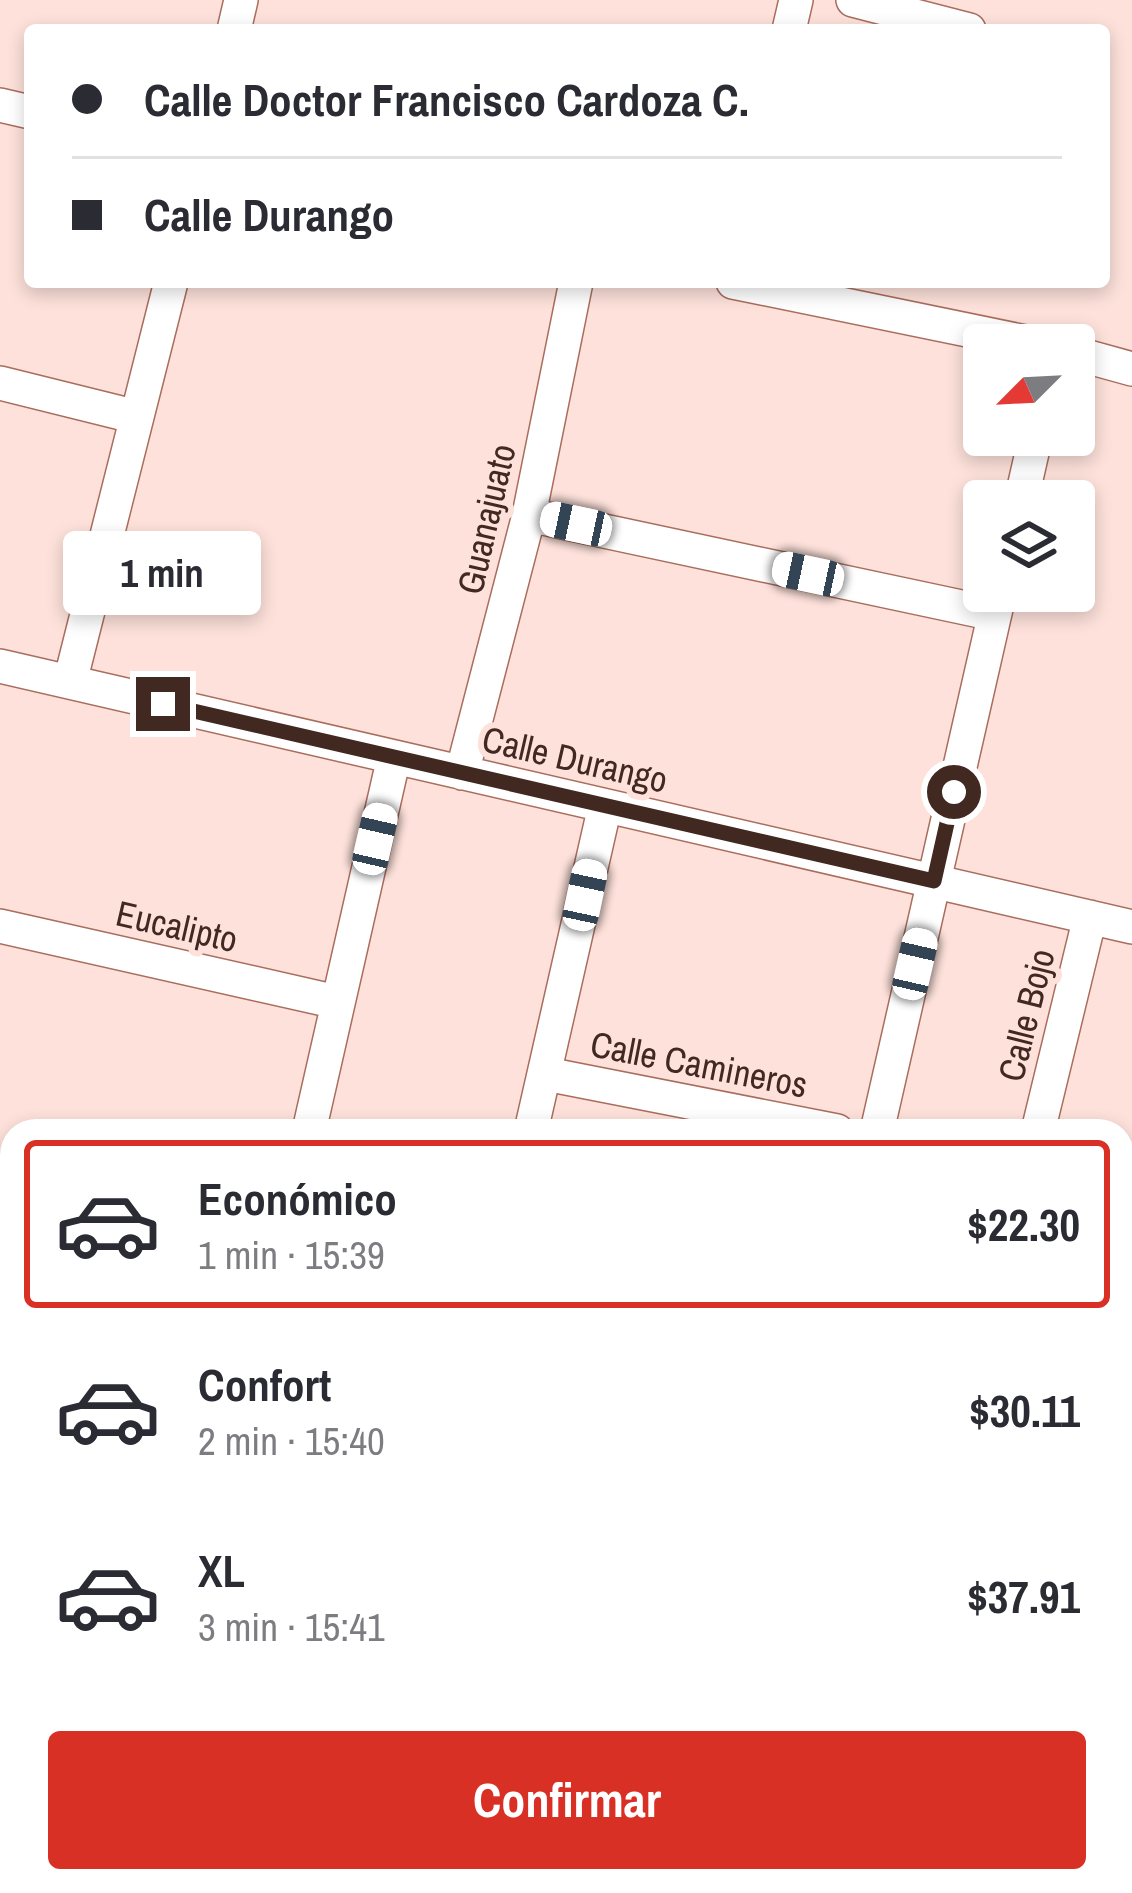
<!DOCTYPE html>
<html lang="es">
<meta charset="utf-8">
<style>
:root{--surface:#fff;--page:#f7f7f7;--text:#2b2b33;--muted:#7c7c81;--line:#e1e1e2;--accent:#d93025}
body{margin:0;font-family:"Archivo Narrow",sans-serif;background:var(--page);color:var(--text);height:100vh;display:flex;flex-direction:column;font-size:45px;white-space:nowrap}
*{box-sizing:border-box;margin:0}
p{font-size:39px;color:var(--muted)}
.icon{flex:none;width:66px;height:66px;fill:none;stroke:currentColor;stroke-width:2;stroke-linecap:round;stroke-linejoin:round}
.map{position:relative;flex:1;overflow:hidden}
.sheet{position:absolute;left:0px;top:1119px;width:1134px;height:774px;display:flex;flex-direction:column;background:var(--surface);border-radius:36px 36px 0 0;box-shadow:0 6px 18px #0003}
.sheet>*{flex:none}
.top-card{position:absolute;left:24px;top:24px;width:1086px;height:264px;border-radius:12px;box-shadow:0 6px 18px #0003;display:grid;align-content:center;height:264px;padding:0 48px;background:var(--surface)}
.needle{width:78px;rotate:246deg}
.tools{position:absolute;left:963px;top:324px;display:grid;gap:24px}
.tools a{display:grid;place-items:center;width:132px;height:132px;border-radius:12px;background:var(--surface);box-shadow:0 6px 18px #0003;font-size:60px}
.end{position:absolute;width:54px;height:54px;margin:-27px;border:15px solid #412821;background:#fff;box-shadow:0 0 0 6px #fff}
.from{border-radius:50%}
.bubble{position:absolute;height:84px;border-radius:12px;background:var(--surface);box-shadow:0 6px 18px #0003;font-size:39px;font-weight:700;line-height:84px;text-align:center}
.car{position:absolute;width:36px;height:72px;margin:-36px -18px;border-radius:15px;box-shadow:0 0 9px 3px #0007;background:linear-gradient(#fff 24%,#345 0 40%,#fff 0 76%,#345 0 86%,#fff 0)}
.top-card b{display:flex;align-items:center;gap:42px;height:114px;font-size:45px}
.top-card b+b{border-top:3px solid var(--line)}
.top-card i{width:30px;height:30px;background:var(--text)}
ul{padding:21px 0 0;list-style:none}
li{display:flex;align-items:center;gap:36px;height:168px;margin:0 24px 18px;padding:0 24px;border:6px solid transparent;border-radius:12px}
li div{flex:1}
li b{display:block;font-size:45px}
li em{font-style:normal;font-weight:700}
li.current{border-color:var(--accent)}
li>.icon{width:108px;height:108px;stroke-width:1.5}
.cta{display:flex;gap:24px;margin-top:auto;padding:24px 48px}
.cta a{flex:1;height:138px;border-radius:12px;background:var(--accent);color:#fff;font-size:48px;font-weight:700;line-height:138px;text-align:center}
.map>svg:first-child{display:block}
</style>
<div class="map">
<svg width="1132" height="1893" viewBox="0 0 1132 1893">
<rect width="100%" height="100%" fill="#fde1da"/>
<path fill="#efd0c7" d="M0,1782L12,1785V1881H221L218,1893H0Z"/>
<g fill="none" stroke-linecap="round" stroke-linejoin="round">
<defs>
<path id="minor" d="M853,0L969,30
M234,30L241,0
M789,30L796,0
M0,105L30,112
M733,282L1040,345
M1074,353L1132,369
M0,383L137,417
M1021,501L1036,435
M529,515L994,614
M0,666L1132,927
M70,682L171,282
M462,773L529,515L576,282
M0,926L337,1002
M546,1074L837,1131
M309,1131L394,757
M531,1131L605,806
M877,1131L1000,591
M1038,1131L1090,917
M0,1211L12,1214
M1122,1465L1132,1467
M1122,1624L1132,1626
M0,1748L12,1751
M1122,1764L1132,1766
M600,1881L652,1893
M462,1893L465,1881
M1129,1893L1132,1880"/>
</defs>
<use href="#minor" stroke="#a96d5d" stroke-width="36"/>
<use href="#minor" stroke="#fff" stroke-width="33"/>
</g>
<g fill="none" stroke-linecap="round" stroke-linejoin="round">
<path stroke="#412821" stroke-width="15" d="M163,704L934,881L954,792"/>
</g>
<g text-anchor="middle" stroke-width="12" stroke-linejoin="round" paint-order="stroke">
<g font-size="36" fill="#412821" stroke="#fde1da">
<text transform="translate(486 519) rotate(-77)" y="13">Guanajuato</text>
<text transform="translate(575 759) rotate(13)" y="13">Calle Durango</text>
<text transform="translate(177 926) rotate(13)" y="13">Eucalipto</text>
<text transform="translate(1026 1015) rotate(-76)" y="13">Calle Bojo</text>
<text transform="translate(699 1064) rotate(11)" y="13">Calle Camineros</text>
</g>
</g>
</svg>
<div class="tools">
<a><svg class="needle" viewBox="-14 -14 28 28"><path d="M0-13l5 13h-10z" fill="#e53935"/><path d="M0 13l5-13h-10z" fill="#7c7c81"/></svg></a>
<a><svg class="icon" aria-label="layers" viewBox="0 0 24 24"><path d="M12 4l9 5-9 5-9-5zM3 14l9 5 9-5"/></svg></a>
</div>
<i class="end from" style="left:954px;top:792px"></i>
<i class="end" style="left:163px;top:704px"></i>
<div class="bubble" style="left:63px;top:531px;width:198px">1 min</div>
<i class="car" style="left:576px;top:524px;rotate:282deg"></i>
<i class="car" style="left:808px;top:574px;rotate:282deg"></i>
<i class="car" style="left:375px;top:839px;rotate:13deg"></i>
<i class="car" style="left:585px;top:895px;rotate:12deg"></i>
<i class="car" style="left:915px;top:964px;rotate:13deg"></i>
<div class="top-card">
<b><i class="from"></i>Calle Doctor Francisco Cardoza C.</b>
<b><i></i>Calle Durango</b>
</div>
<section class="sheet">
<ul>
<li class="current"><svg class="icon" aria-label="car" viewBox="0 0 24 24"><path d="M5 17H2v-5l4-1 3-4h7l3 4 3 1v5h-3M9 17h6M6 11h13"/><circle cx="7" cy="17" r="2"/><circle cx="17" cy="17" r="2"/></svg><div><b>Económico</b><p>1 min · 15:39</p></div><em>$22.30</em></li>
<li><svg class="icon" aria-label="car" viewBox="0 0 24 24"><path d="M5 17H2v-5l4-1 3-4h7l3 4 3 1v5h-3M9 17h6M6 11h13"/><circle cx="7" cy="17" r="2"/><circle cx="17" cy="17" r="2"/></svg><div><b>Confort</b><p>2 min · 15:40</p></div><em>$30.11</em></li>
<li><svg class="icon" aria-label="car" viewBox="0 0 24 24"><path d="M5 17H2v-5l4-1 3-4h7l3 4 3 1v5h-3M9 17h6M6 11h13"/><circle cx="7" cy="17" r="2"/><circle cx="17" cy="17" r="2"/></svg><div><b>XL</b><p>3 min · 15:41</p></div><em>$37.91</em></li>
</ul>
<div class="cta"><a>Confirmar</a></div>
</section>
</div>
